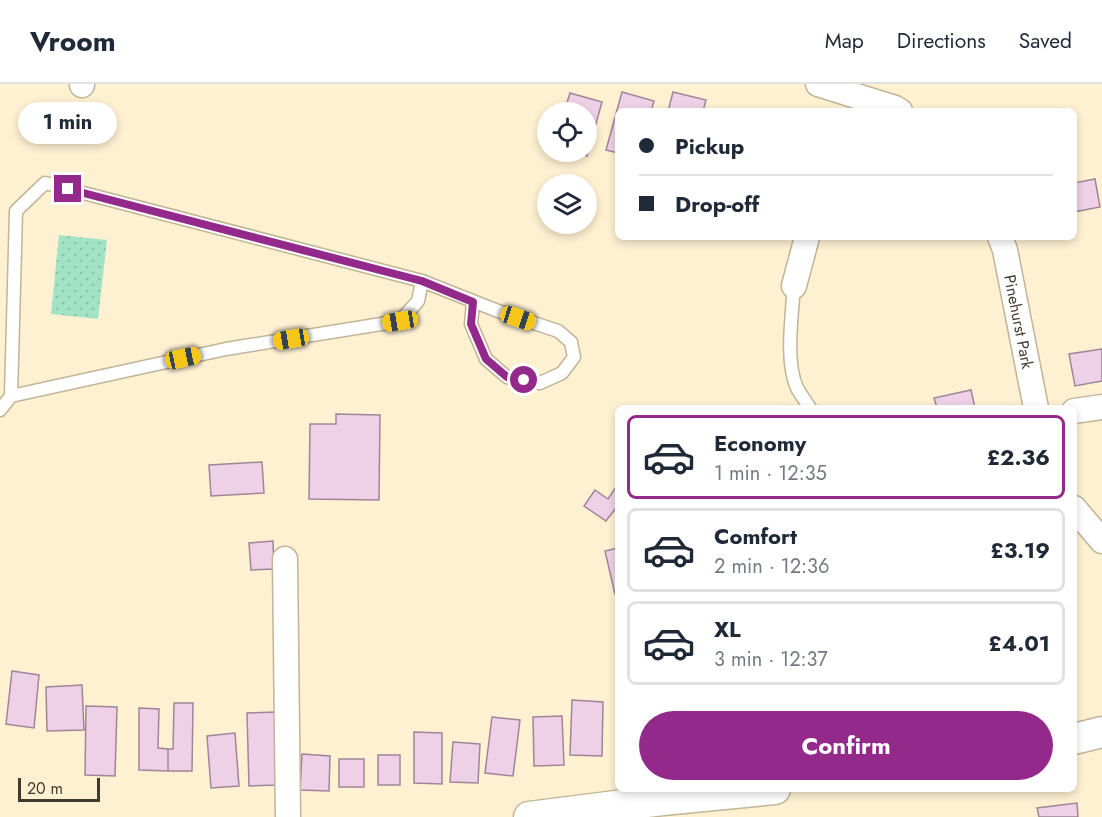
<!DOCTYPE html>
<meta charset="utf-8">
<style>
:root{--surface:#fff;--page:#f2f2f3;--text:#1f2937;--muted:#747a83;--line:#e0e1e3;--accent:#94298c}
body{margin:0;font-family:Jost,sans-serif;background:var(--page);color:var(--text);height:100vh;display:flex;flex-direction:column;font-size:22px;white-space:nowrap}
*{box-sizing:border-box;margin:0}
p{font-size:20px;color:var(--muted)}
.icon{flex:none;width:33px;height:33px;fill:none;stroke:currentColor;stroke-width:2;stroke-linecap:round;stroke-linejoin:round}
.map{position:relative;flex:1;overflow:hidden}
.side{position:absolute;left:615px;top:321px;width:462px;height:387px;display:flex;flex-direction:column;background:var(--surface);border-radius:9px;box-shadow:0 3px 9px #0003}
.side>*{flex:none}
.hud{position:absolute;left:615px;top:24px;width:462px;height:132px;border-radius:9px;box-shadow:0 3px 9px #0003;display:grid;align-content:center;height:132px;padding:0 24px;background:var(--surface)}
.tools{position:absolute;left:537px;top:18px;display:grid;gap:12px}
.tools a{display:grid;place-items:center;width:60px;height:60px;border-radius:50%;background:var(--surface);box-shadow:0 3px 9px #0003;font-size:30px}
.scale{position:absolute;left:18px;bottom:15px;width:82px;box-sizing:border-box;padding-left:6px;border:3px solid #413b2f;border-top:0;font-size:16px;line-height:21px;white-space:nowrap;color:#413b2f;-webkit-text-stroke:4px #fef1d2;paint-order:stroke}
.end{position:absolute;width:27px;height:27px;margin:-14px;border:8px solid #94298c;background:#fff;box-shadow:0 0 0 3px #fff}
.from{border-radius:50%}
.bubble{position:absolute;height:42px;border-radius:21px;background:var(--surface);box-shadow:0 3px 9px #0003;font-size:20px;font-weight:700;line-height:42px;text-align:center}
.car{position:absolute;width:18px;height:36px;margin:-18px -9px;border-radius:8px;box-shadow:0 0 4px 2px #0007;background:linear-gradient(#f5c518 24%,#345 0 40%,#f5c518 0 76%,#345 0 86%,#f5c518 0)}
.hud b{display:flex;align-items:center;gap:21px;height:57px;font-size:22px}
.hud b+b{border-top:2px solid var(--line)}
.hud i{width:15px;height:15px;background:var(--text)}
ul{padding:10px 0 0;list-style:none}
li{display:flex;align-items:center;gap:18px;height:84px;margin:0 12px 9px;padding:0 12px;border:3px solid var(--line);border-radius:9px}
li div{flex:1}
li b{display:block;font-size:22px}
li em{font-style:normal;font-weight:700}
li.selected{border-color:var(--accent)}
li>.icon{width:54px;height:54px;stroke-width:1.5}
.action{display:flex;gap:12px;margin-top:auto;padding:12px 24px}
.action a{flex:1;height:69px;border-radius:36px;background:var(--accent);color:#fff;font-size:24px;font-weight:700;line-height:69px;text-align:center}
header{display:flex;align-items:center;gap:36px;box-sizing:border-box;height:84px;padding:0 30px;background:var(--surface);border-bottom:2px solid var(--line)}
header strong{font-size:28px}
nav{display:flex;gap:33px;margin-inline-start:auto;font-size:21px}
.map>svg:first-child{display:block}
</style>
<header>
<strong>Vroom</strong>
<nav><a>Map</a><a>Directions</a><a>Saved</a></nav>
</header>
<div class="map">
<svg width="1102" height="733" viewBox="0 0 1102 733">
<defs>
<pattern id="park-dots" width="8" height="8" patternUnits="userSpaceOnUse" patternTransform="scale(1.5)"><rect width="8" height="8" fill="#a3e3c5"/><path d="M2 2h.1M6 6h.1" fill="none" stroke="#8ec4aa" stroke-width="1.8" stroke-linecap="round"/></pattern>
</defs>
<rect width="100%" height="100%" fill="#fef1d2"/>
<path fill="url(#park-dots)" d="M59,151L107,156L98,235L51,230Z"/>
<path fill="#eed1e6" stroke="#a08599" stroke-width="1.5" d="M622,8L654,17L651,27H618V69L606,66Z
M673,8L706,16L703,27H668Z
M570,9L602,18L587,72L573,68H586V28H564Z
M1095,95L1100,123L1074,128V99Z
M1102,265V297L1075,302L1069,270Z
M971,306L975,324H937L934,314Z
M336,330L380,331L379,416L309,415L310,340H336Z
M262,378L264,409L211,412L209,381Z
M618,400V425L616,424L606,437L584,422L595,406L608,415Z
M273,457L274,485L251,486L249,459Z
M618,464V509L615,510L605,467Z
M12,587L39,591L34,644L6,640Z
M82,601L84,646L47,647L46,603Z
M572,616L603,618L602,672L570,671Z
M174,619H193L192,687H168V665H173Z
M86,622L117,623L115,692L85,691Z
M139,624L159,625L158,664L168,665V687L139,686Z
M275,628L276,701L249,702L247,629Z
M562,632L564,681L534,682L533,633Z
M492,633L520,636L513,692L485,689Z
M414,648L442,649V700L414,699Z
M235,649L239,702L211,704L207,652Z
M453,658L480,660L478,699L450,698Z
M302,670L330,672L329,707L300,706Z
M378,671H400V701H378Z
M339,675H364V703H339Z
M1077,719L1078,733H1039L1037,724Z"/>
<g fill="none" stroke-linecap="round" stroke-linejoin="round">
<defs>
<path id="service" d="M422,197L498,227L558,247L571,258L574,273L562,289L540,299L507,293L486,275L471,240L473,218
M794,202C792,231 785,278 797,304C801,311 806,318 810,324
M0,326L11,312L16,127L45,99L422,197L418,217L400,237L226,265L11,312"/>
<g id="minor">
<path d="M818,0L895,24L900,27"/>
<path d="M82,1V0"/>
<path id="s1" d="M1000,153L1005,166L1036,324"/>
<path d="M794,202L807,153"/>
<path d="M1074,327L1102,323"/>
<path d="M1074,424L1102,457"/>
<path d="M285,475L288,733"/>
</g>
<path id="tertiary" d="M1074,655L1102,648
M529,733L663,716L775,705"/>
</defs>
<use href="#service" stroke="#c1b497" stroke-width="15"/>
<use href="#minor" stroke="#c1b497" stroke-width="27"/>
<use href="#tertiary" stroke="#c1b497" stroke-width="33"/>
<use href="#service" stroke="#fff" stroke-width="12"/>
<use href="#minor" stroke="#fff" stroke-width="24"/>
<use href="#tertiary" stroke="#fff" stroke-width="30"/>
</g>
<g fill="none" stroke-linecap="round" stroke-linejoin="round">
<path stroke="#94298c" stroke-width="8" d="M68,105L422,197L473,218L471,240L486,275L507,293L524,296"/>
</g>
<g text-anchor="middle" stroke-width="6" stroke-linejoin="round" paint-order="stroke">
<g font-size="16" fill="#413b2f" stroke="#fef1d2">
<text dy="6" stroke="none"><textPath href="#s1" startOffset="87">Pinehurst Park</textPath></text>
</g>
</g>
</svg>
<div class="tools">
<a><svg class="icon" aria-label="locate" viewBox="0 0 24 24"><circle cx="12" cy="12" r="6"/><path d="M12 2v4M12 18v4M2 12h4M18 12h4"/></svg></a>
<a><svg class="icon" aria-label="layers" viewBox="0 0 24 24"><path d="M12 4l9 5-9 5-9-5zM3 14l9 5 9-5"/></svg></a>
</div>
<div class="scale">20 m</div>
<i class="end from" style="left:524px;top:296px"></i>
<i class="end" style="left:68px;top:105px"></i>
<div class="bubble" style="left:18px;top:18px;width:99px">1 min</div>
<i class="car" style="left:518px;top:234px;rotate:108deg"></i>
<i class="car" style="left:400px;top:237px;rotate:261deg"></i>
<i class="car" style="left:291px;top:255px;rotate:261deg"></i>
<i class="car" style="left:183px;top:274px;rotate:78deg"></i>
<div class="hud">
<b><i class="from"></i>Pickup</b>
<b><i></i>Drop-off</b>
</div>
<section class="side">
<ul>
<li class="selected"><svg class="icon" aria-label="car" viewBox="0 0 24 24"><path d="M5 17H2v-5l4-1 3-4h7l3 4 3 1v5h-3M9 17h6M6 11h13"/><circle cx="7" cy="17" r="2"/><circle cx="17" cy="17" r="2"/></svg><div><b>Economy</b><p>1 min · 12:35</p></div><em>£2.36</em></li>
<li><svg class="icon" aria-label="car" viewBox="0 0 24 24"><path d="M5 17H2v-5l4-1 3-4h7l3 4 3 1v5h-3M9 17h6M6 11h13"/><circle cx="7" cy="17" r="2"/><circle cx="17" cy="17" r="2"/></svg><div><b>Comfort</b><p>2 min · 12:36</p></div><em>£3.19</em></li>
<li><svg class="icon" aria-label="car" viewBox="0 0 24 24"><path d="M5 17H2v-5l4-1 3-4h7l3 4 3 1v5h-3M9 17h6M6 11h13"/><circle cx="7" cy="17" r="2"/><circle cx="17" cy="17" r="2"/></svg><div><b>XL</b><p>3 min · 12:37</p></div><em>£4.01</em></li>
</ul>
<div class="action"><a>Confirm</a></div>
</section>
</div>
